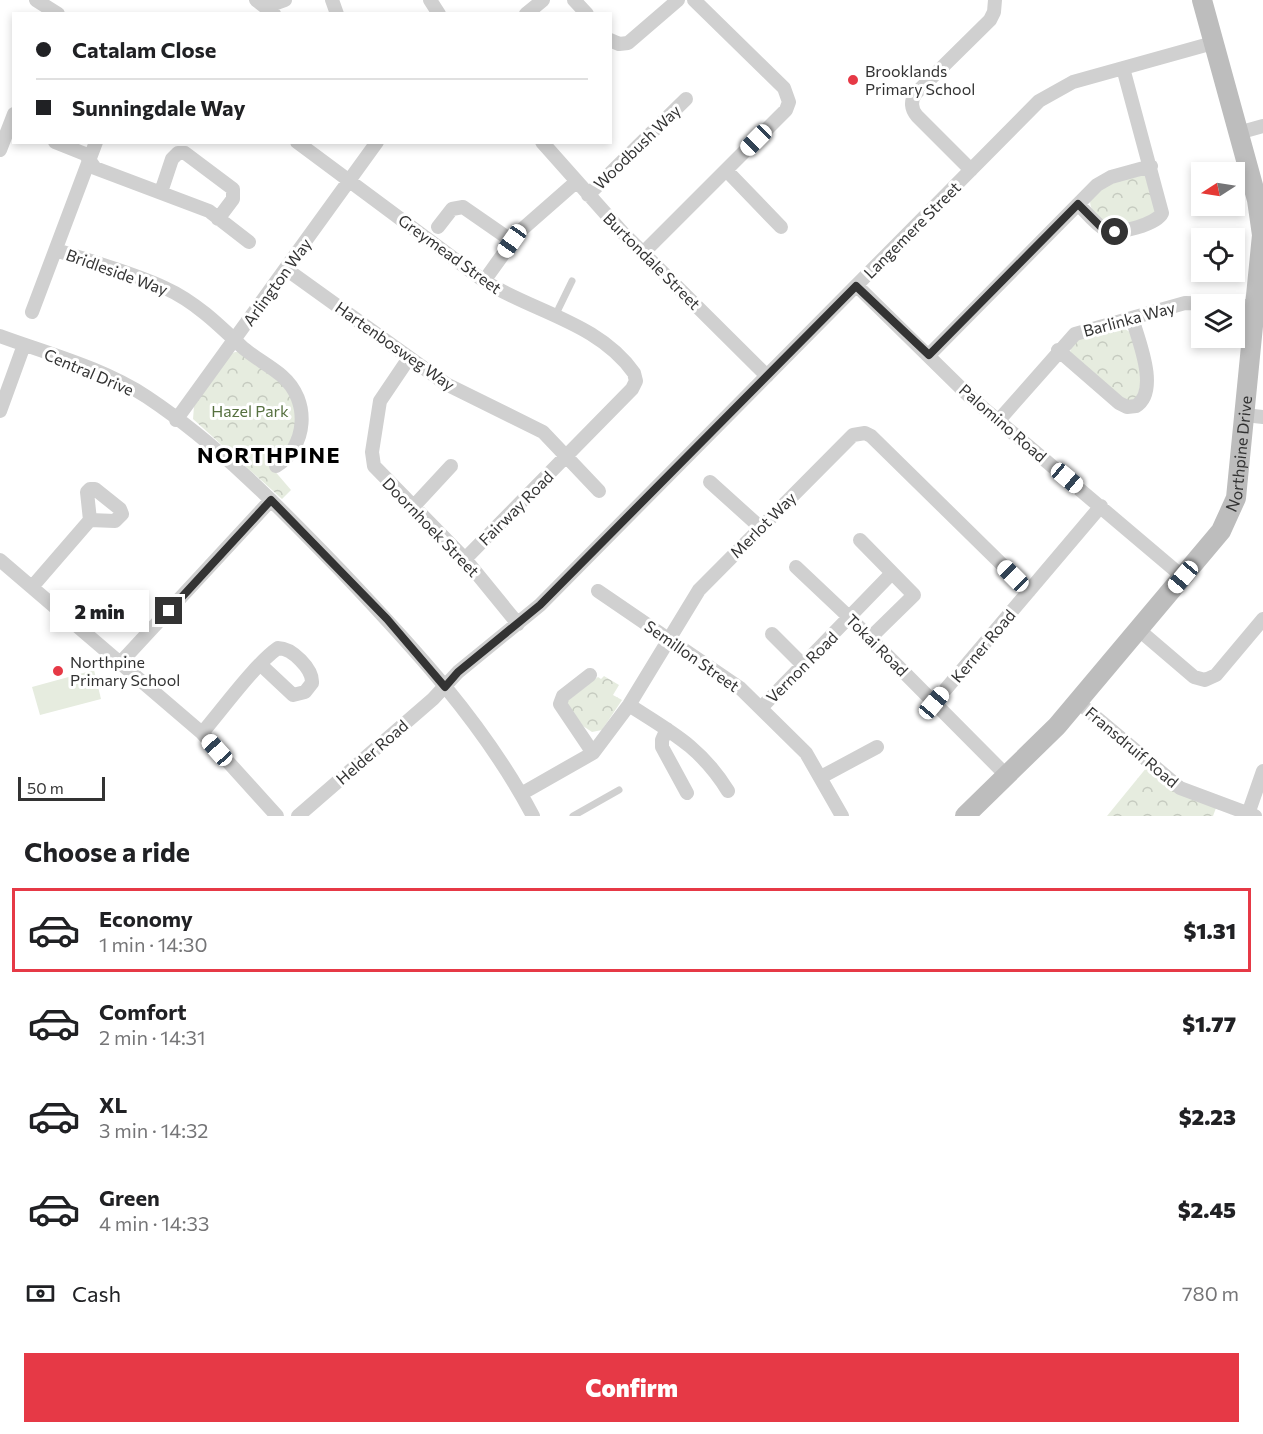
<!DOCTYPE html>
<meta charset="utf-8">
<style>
:root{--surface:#fff;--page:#f2f2f2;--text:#202124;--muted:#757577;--line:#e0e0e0;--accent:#e63946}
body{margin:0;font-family:Commissioner,sans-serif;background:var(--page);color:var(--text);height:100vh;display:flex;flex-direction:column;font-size:22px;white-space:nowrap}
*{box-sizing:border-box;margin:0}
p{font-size:20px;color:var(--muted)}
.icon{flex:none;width:33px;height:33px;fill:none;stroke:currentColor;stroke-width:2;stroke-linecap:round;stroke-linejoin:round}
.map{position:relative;height:816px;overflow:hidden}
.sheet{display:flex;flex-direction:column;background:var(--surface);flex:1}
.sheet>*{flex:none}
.top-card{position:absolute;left:12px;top:12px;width:600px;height:132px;border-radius:0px;box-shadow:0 3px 9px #0003;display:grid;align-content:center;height:132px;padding:0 24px;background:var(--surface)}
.needle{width:39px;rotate:258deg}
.buttons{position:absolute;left:1191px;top:162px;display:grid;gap:12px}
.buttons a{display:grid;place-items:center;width:54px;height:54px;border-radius:0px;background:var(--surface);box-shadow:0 3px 9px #0003;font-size:30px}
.scale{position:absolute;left:18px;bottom:15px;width:87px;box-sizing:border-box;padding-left:6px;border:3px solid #333;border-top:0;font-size:16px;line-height:21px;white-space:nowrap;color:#333;-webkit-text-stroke:4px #fff;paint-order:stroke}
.end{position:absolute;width:27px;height:27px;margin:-14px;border:8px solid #333;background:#fff;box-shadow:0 0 0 3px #fff}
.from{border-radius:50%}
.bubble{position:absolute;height:42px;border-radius:0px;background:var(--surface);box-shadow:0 3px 9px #0003;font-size:20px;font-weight:800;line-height:42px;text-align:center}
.car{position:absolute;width:18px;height:36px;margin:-18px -9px;border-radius:8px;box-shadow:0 0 4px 2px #0007;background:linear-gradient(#fff 24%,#345 0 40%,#fff 0 76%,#345 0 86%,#fff 0)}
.top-card b{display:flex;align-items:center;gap:21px;height:57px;font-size:22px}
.top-card b+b{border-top:2px solid var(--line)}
.top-card i{width:15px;height:15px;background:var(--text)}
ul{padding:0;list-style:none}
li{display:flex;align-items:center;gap:18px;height:84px;margin:0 12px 9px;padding:0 12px;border:3px solid transparent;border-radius:0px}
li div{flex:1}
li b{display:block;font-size:22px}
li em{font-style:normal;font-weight:800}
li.current{border-color:var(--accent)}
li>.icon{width:54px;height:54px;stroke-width:1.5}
h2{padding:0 24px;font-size:27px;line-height:72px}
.pay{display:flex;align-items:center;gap:15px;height:66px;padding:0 24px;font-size:22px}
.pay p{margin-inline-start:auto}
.action{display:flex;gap:12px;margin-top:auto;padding:12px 24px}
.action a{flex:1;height:69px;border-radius:0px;background:var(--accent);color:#fff;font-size:24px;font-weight:800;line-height:69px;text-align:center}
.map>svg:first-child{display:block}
</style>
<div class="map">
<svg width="1263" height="816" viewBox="0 0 1263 816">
<defs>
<pattern id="forest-crowns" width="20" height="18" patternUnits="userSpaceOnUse" patternTransform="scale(1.5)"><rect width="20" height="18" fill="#e6ecdf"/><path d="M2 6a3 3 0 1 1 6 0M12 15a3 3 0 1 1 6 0" fill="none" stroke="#c6cbc0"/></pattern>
</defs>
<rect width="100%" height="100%" fill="#fff"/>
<path fill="url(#forest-crowns)" d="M1143,175L1147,177L1156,214C1136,221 1115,235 1098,217C1093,211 1090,208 1090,200L1107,184Z
M1121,327L1130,332C1137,355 1148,377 1135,400L1124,401L1070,352L1073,341Z
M235,352H239C264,368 300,386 297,421C297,430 291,440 288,449L277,452L267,462L291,490L282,499L193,419L194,406L231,354Z
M604,676L619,685L613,695L622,700L602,730L592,732L583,726L566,702L598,677L601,679Z
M1147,767L1216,808L1213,816H1107Z"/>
<path fill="#e6ecdf" d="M94,670L101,699L40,715L32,687Z"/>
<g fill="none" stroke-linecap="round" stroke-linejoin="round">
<path stroke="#d0d0d0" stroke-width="7" d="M555,316L572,281
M573,816L619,790"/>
<path stroke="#d0d0d0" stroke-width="14" d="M36,0L58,14
M256,0L274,14
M332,0L337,14
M430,0L439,14
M574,0L587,14
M266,7L285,0
M526,14L543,0
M610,40L619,44L628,43L678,0
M1238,133L1263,126
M55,142L85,154L95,168L209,211L249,242
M297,142L484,281C534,312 599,323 634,373L636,381L632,389L465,559
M542,142L622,232L767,376
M0,150L14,114
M726,170L781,227
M971,170L917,116C911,109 910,101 916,93L990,20L994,12L995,0
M161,192L172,159L178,153H185L233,189V199L218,219
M588,195L686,99
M1078,204C1086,212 1096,225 1106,230C1118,235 1157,224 1162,213L1123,68
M438,227L452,209L463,207L512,241
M56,250C92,262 131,272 165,288C194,301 218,324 241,346C253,357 269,365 282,376C311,401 307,447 276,466
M643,253L786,110L789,102L784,88L694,0
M286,269L446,384L543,432L599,491
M484,281L519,232L576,182
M857,286L968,395L1183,577
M1234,305L1255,307
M32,312L96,142
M0,336C49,354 103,368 147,397C219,445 280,508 340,570C412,646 484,723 533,816
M1058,350L1119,403L1127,407L1136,406C1160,391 1138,339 1132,318
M929,355L1097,185L1111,177L1151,166
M409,358L380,401L372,452L374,466L465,559L518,624
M0,411L24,345
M1245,415L1263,417
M176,420L377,142
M999,420L1075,334L1185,303L1226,304
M710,482L761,528
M413,507L451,466
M860,540L914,595L870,638
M0,560L202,733L277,816
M796,567L850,618L1007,776
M32,587L90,520L87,492L90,489H95L120,509L122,514L115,521L90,520
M598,591L740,688L806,753L842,816
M1139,630L1194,677L1205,680L1216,675L1263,619
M772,634L804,666
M121,662L271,500
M590,675L563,696L560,704L593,753
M1078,702L1180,788L1255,816
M934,703L1101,506
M629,705C671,732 701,747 728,791
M761,708L892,573
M667,729L662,740V747L687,793
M202,733C221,711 255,664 278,648C292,648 313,669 312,683L305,692L293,695L261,665
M821,777L877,747
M521,794L593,753L629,705L699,590L853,435L865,433L871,436L1029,591
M1248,814L1263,771
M298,816L433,699L458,672L540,605L1039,101L1073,82L1213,43"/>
<path stroke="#bdbdbd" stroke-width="20" id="s1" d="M965,816L1057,726L1221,531L1236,498L1262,235L1257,200L1202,0"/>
</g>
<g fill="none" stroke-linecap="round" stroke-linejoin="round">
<path stroke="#333" stroke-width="8" d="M169,611L271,500L387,619L445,687L458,672L540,605L856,286L929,355L1078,204L1102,228L1115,232"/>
</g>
<g fill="#e63946" stroke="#fff" stroke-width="2">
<circle cx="853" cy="80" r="6"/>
<circle cx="58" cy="671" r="6"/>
</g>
<g text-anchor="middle" stroke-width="6" stroke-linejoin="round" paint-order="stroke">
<g font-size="16" fill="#333" stroke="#fff" text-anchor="start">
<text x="865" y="77">Brooklands<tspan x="865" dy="18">Primary School</tspan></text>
<text x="70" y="668">Northpine<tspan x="70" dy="18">Primary School</tspan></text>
</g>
<g font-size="16" fill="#333" stroke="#fff">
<text transform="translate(637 147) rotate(-44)" y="6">Woodbush Way</text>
<text transform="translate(912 230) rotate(-45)" y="6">Langemere Street</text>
<text transform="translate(450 254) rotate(36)" y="6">Greymead Street</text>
<text transform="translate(652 261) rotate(45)" y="6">Burtondale Street</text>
<text transform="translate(117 272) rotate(20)" y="6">Bridleside Way</text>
<text transform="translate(277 282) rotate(-54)" y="6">Arlington Way</text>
<text transform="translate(1129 319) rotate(-15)" y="6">Barlinka Way</text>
<text transform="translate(395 346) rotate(35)" y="6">Hartenbosweg Way</text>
<text transform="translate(89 372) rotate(23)" y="6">Central Drive</text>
<text transform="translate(1003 423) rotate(41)" y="6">Palomino Road</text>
<text dy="6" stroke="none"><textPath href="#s1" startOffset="464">Northpine Drive</textPath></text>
<text transform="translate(516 508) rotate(-45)" y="6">Fairway Road</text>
<text transform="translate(763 525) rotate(-45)" y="6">Merlot Way</text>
<text transform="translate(431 527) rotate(46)" y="6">Doornhoek Street</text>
<text transform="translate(877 645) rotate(45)" y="6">Tokai Road</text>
<text transform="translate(983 646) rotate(-50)" y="6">Kerner Road</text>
<text transform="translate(692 656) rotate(35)" y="6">Semillon Street</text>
<text transform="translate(802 667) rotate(-45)" y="6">Vernon Road</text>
<text transform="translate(1132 747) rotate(40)" y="6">Fransdruif Road</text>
<text transform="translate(372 752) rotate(-41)" y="6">Helder Road</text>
</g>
<g font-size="16" fill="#56703f" stroke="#fff">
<text x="250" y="417">Hazel Park</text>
</g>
<g font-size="22" font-weight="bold" letter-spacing="1.5" fill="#000" stroke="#fff">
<text x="269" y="463">NORTHPINE</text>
</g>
</g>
</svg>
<div class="buttons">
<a><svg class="needle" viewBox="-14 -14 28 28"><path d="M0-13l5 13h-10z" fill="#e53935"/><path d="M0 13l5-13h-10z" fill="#757577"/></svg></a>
<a><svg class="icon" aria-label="locate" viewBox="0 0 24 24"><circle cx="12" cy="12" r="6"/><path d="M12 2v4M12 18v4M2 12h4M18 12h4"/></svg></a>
<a><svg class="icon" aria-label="layers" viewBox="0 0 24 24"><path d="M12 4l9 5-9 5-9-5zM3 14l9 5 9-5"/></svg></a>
</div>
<div class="scale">50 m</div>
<i class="end from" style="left:1115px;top:232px"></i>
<i class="end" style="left:169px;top:611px"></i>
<div class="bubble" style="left:50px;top:590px;width:99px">2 min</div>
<i class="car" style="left:756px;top:140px;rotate:225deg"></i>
<i class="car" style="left:512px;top:241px;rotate:215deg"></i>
<i class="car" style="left:1067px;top:478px;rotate:130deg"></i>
<i class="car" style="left:1013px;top:576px;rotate:315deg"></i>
<i class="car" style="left:1183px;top:577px;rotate:220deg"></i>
<i class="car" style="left:934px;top:703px;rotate:40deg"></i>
<i class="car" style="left:217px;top:750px;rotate:318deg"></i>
<div class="top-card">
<b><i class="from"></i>Catalam Close</b>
<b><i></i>Sunningdale Way</b>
</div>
</div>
<section class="sheet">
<h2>Choose a ride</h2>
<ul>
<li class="current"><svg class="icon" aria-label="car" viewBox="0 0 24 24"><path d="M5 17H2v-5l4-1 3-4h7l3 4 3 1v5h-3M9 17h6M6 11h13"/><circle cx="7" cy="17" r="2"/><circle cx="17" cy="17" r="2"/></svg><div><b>Economy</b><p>1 min · 14:30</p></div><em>$1.31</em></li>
<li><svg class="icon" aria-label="car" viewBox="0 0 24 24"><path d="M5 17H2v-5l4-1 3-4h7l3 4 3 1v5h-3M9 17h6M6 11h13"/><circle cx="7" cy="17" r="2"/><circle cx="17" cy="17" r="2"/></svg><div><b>Comfort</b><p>2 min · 14:31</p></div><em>$1.77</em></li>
<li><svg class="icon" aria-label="car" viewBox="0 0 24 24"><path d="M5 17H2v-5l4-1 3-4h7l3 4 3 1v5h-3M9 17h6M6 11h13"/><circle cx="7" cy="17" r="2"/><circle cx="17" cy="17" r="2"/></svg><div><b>XL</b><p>3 min · 14:32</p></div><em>$2.23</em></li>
<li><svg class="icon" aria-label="car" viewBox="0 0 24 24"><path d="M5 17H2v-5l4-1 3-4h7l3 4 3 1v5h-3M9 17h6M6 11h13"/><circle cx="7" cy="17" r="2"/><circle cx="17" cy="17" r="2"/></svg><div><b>Green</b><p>4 min · 14:33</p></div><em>$2.45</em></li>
</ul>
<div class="pay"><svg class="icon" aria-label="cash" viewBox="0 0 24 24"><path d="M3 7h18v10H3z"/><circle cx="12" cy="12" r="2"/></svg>Cash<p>780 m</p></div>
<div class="action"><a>Confirm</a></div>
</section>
